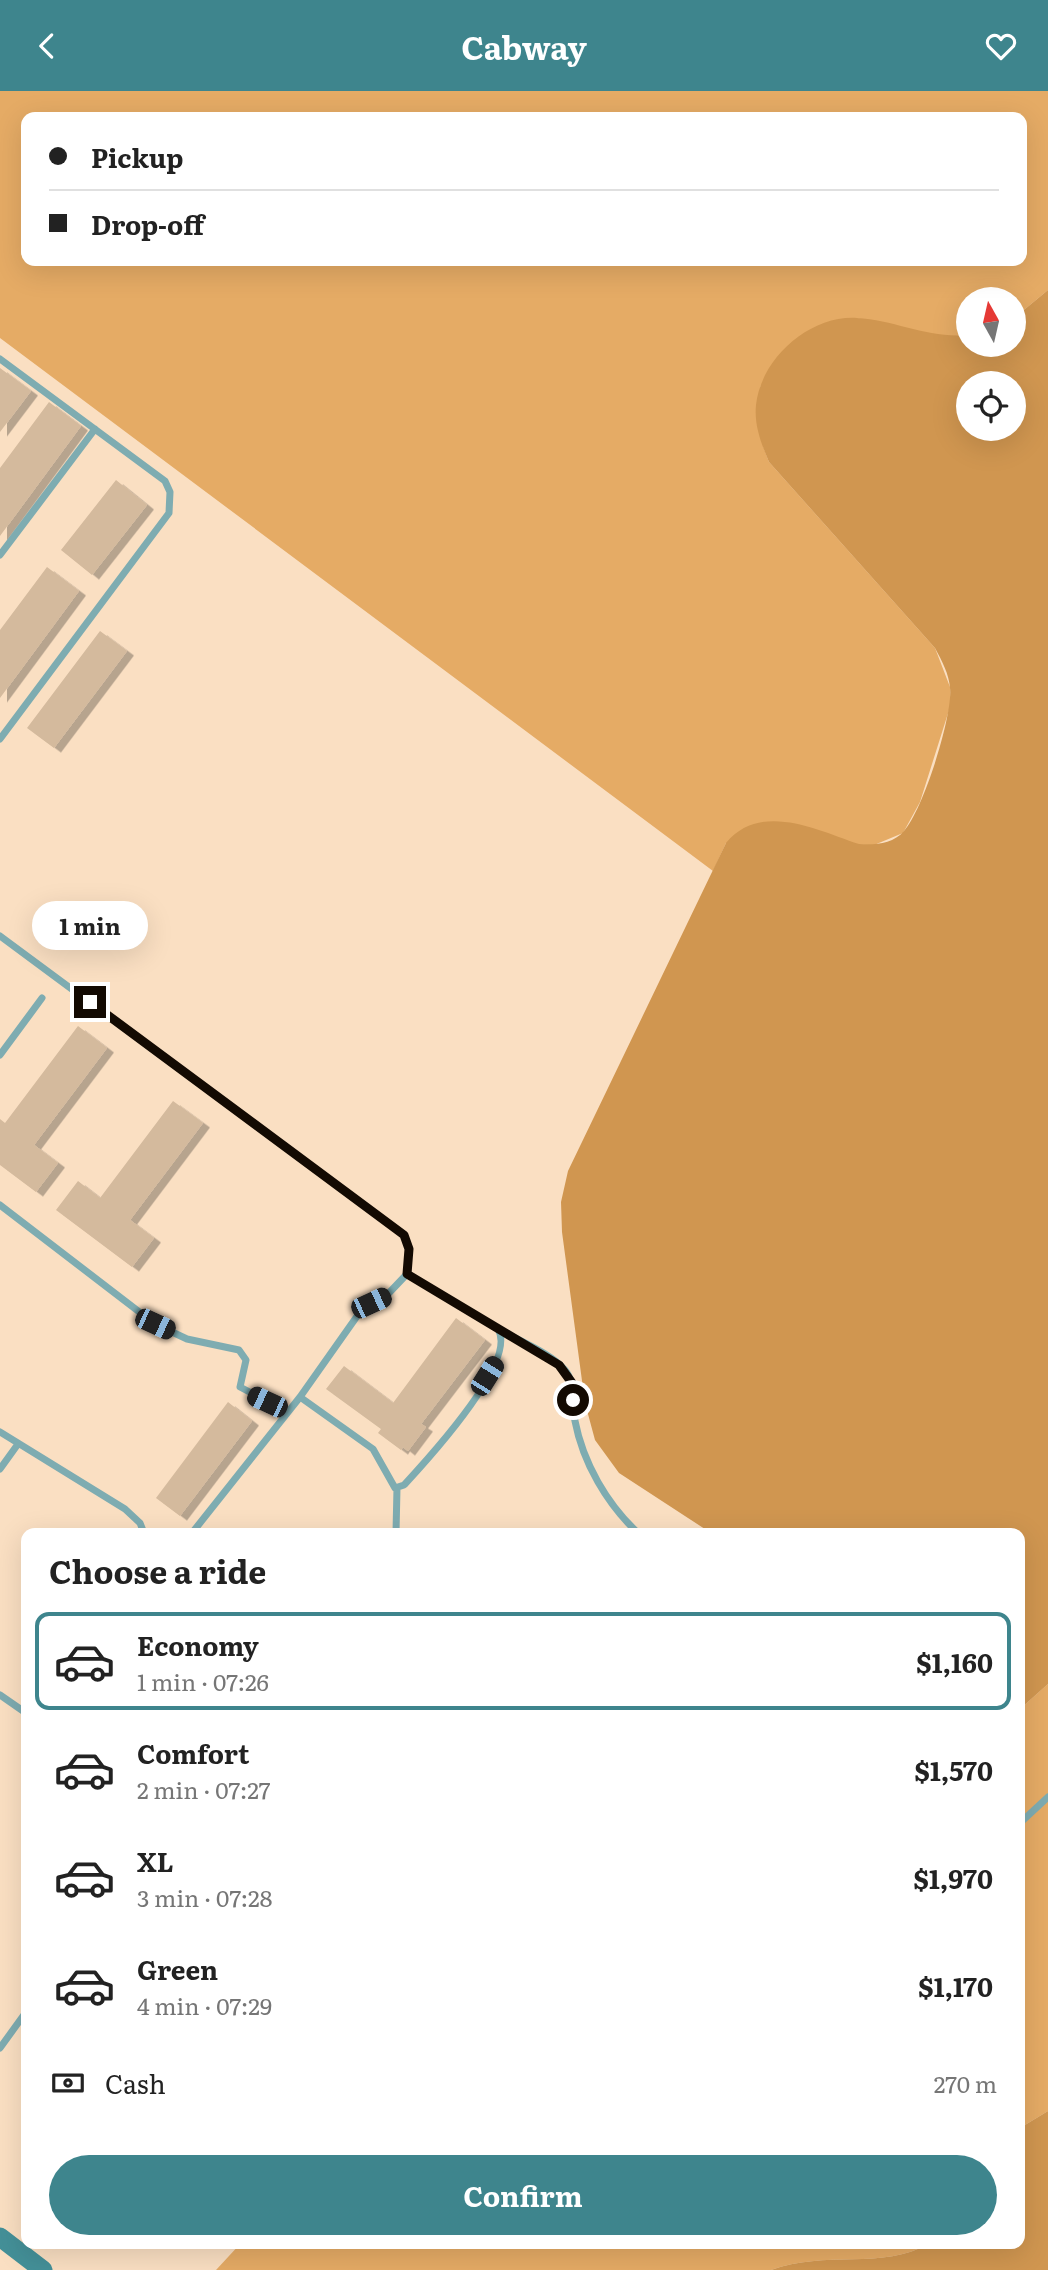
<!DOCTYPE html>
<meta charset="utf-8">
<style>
:root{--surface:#fff;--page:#f2f2f2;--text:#222;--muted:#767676;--line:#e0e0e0;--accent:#3e858d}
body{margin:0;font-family:Literata,serif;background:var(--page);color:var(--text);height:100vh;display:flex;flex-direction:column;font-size:26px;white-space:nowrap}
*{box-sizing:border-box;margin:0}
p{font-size:23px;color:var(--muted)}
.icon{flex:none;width:38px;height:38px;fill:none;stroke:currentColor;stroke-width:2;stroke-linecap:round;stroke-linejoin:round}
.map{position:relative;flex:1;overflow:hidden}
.drawer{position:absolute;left:21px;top:1437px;width:1004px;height:721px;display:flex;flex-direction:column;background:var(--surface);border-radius:14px;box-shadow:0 7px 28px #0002}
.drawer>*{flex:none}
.banner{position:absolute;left:21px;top:21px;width:1006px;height:154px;border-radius:14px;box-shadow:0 7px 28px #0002;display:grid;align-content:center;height:154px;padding:0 28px;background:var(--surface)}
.needle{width:46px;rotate:352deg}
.fabs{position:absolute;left:956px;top:196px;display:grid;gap:14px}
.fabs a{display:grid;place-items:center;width:70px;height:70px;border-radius:50%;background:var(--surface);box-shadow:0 7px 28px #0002;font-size:35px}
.end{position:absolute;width:32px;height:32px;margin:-16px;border:9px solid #130a02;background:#fff;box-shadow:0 0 0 4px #fff}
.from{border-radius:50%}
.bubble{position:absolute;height:49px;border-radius:24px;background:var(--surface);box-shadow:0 7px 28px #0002;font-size:23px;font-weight:700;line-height:49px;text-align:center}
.car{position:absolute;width:21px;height:42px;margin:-21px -10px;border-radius:9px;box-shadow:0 0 5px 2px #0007;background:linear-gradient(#222 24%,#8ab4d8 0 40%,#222 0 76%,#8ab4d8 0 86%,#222 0)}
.banner b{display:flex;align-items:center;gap:24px;height:66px;font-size:26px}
.banner b+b{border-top:2px solid var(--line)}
.banner i{width:18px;height:18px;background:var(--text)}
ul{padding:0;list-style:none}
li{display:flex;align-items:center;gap:21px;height:98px;margin:0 14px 10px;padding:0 14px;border:4px solid transparent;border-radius:14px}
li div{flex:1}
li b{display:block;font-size:26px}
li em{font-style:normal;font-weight:700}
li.active{border-color:var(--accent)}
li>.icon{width:63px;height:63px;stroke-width:1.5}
h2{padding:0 28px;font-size:32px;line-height:84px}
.pay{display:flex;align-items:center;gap:18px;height:77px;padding:0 28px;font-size:26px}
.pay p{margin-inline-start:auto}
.button{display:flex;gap:14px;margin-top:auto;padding:14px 28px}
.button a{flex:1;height:80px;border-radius:42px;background:var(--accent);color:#fff;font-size:28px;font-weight:700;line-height:80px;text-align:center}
header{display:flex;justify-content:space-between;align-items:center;height:91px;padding:0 28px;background:var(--accent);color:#fff;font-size:32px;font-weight:700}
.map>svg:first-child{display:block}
</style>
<header><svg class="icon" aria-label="back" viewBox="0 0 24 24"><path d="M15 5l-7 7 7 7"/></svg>Cabway<svg class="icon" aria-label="heart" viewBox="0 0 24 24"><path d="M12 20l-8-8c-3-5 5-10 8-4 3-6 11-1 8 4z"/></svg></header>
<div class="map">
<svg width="1048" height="2179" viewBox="0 0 1048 2179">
<defs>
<filter id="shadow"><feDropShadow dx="7" dy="4.5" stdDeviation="0" flood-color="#0004"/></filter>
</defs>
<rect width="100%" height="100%" fill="#fadfc2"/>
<path fill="#e5ab65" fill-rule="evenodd" d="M0,0H1048V199L1013,228V208H968L966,245H941L856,227L761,294C754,322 758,344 769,371L935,557L950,596V616L920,711L903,742L874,754L726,752L713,780L0,247ZM26,26H1022V170H26Z
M1048,1593V2020L1020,2037V1618Z
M241,2152L928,2153C884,2179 824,2159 771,2179H216Z"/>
<path fill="#d09650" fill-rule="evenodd" d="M1048,199V1593L1020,1618V1442H711L619,1382L595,1349L585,1312L562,1141L561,1111L568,1080L726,752C761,710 817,739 859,753C875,754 893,753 904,740C923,719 953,625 950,597C949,583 942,570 935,557L769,371C761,352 754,334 756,314C761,267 810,224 857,227C895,229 929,248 968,244V254H1013V228ZM968,292H1013V338H968Z
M1048,2020V2179H771C824,2159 884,2179 928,2153L1020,2152V2037Z"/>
<path fill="#d4ba9d" filter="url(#shadow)" d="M0,277L31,300L0,341Z
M49,311L81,335L0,445V377Z
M116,389L147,414L92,484L61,459Z
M47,476L79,500L0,607V539Z
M100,540L127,560L54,657L27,637Z
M78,935L107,957L34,1054L58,1072L36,1101L0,1074V1028L5,1032Z
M173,1010L203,1032L130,1129L154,1147L132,1176L56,1119L78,1090L100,1107Z
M456,1227L485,1249L421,1333L426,1336L408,1360L403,1356L401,1359L378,1342L381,1338L326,1298L344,1275L393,1312Z
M228,1311L252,1330L180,1425L156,1407Z"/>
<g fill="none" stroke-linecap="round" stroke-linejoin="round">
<path stroke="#7eacb1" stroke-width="7" d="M0,268L165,390L170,401L169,422L0,648
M0,464L95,338
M0,845L404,1144L409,1159L407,1183L387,1204L360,1221L300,1306L192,1442
M0,964L42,907
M0,1114L155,1233L187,1248L239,1259L246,1269L240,1296L288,1321
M499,1238C518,1250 549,1261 564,1278C577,1292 571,1312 575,1330C583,1372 607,1413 638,1442
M300,1306L373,1358L395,1397L404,1394C427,1369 518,1271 498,1238L407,1183
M0,1341L125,1418L140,1432L144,1442
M0,1378L18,1353
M396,1442L397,1397
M0,1604L26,1622
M1020,1732L1048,1706
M0,1957L26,1921"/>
<path stroke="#449098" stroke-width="19" d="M0,2146L43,2179"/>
</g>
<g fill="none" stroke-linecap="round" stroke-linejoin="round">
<path stroke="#130a02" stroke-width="9" d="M90,911L404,1144L409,1158L407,1183L559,1274L572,1292L573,1309"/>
</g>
</svg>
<div class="fabs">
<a><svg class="needle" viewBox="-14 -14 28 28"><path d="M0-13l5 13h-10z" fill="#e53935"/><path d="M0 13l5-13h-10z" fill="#767676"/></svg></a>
<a><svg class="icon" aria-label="locate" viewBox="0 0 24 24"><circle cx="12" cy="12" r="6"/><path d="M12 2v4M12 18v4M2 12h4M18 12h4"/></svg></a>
</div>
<i class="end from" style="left:573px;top:1309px"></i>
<i class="end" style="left:90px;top:911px"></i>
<div class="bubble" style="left:32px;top:810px;width:116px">1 min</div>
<i class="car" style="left:371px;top:1212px;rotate:65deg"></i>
<i class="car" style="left:155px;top:1233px;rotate:115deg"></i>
<i class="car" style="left:487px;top:1285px;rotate:32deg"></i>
<i class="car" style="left:267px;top:1311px;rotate:295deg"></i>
<div class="banner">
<b><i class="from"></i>Pickup</b>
<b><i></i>Drop-off</b>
</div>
<section class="drawer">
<h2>Choose a ride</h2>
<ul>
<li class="active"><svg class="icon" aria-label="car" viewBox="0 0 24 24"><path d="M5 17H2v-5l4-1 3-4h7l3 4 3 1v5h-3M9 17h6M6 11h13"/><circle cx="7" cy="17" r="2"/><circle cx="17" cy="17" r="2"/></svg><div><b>Economy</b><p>1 min · 07:26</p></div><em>$1,160</em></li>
<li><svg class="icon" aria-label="car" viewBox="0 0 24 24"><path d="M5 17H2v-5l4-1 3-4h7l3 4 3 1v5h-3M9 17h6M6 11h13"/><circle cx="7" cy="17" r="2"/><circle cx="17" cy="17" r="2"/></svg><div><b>Comfort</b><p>2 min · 07:27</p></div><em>$1,570</em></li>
<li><svg class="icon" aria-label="car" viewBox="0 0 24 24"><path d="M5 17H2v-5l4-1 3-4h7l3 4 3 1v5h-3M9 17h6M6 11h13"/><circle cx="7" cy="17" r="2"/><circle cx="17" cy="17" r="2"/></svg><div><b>XL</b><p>3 min · 07:28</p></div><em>$1,970</em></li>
<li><svg class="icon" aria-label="car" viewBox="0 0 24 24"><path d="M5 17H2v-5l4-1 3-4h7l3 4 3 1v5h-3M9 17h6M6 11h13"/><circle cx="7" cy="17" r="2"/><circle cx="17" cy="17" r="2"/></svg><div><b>Green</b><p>4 min · 07:29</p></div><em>$1,170</em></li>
</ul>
<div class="pay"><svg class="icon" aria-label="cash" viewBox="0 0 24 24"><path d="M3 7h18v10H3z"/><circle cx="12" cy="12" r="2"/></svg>Cash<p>270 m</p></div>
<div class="button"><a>Confirm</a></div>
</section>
</div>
